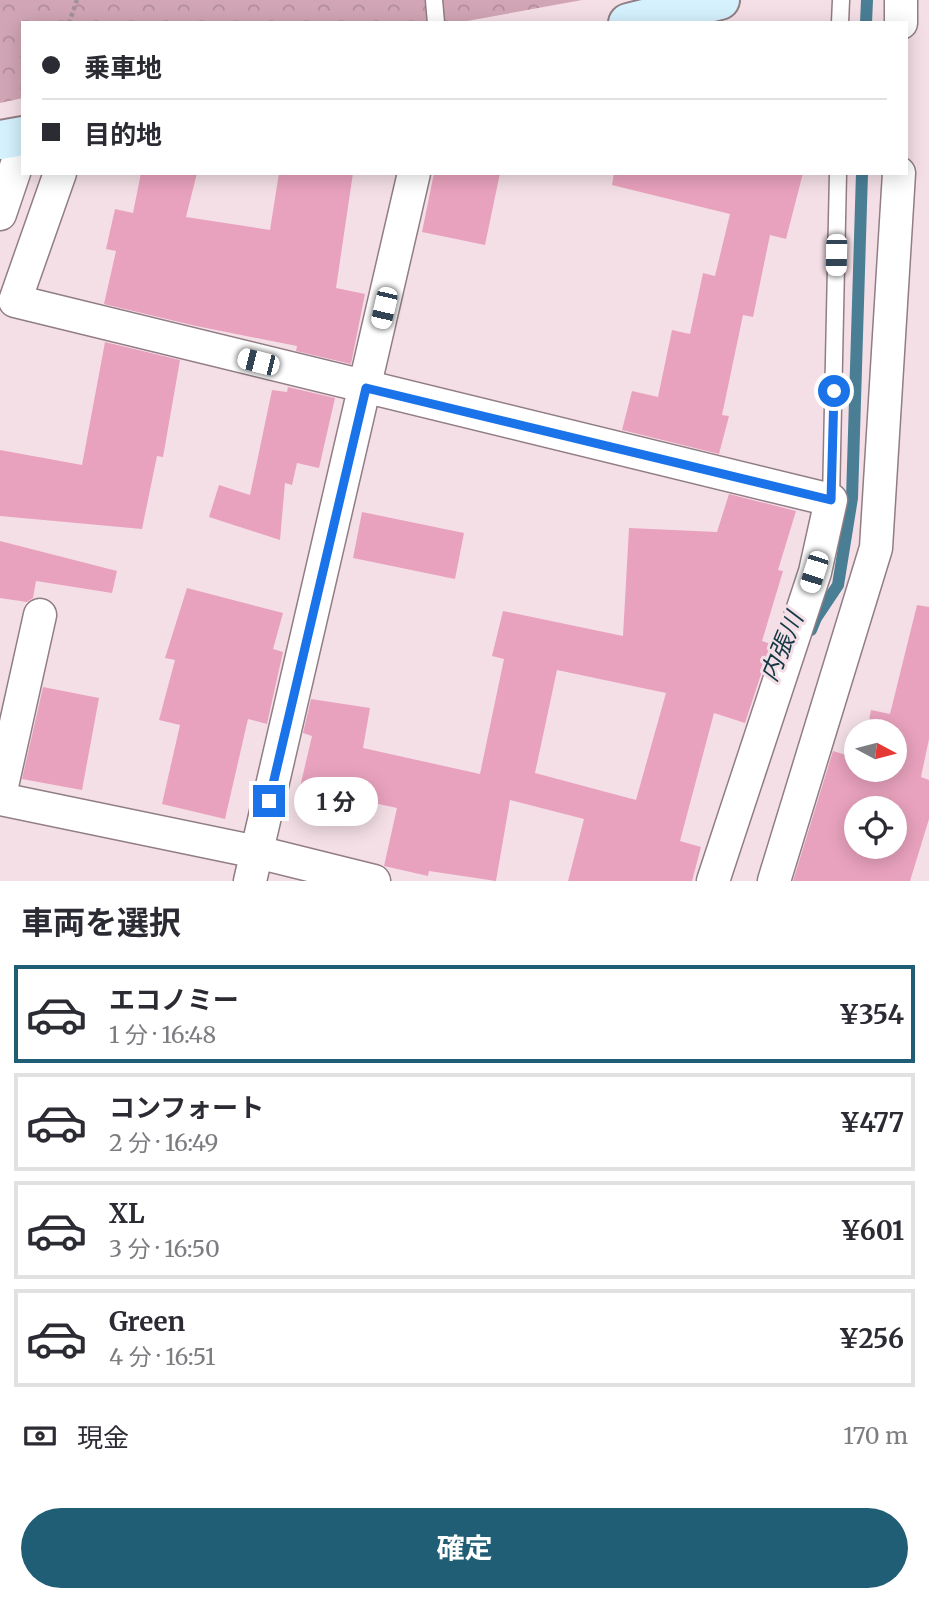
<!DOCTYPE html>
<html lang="ja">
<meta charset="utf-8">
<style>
:root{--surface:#fff;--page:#f7f7f7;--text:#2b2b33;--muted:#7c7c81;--line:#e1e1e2;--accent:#1f5e74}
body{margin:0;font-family:Merriweather,"Noto Sans JP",serif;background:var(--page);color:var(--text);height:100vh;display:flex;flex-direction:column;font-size:26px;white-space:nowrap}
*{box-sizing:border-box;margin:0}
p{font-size:23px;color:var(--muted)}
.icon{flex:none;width:38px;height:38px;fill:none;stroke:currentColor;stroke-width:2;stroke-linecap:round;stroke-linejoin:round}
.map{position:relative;height:881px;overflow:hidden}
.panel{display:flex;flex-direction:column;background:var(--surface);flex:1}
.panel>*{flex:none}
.guide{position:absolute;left:21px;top:21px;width:887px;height:154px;border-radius:0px;box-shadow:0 4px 18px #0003;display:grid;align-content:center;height:154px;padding:0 21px;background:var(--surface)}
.needle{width:46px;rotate:97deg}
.tools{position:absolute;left:844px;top:719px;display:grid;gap:14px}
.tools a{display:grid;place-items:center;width:63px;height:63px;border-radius:50%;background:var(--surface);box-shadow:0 4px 18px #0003;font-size:35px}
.end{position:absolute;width:32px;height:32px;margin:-16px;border:9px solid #1a73e8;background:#fff;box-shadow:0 0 0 4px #fff}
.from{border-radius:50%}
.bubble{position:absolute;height:49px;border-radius:24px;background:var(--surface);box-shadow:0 4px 18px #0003;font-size:23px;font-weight:700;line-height:49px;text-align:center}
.car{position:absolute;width:21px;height:42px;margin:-21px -10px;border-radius:9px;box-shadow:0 0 5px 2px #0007;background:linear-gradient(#fff 24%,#345 0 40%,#fff 0 76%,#345 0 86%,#fff 0)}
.guide b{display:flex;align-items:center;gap:24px;height:66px;font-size:26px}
.guide b+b{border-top:2px solid var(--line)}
.guide i{width:18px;height:18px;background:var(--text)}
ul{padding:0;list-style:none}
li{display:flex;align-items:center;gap:21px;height:98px;margin:0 14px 10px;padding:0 7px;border:4px solid var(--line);border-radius:0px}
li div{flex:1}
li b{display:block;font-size:26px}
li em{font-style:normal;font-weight:700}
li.current{border-color:var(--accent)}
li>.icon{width:63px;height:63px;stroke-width:1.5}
h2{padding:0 21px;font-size:32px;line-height:84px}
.pay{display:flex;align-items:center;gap:18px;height:77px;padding:0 21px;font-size:26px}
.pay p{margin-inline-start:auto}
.action{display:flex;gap:14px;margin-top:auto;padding:14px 21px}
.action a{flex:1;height:80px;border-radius:42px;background:var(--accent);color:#fff;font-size:28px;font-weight:700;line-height:80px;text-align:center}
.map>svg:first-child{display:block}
</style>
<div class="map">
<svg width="929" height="881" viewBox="0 0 929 881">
<defs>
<pattern id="forest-crowns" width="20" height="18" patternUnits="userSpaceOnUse" patternTransform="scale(1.75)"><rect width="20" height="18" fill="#d1a5b5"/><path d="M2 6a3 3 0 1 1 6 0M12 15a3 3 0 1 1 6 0" fill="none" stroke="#b38d9b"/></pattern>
</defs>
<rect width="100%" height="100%" fill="#f4dfe6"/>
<path fill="url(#forest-crowns)" d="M0,0H582L456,23H23V98L0,103Z"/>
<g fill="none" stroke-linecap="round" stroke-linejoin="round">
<path stroke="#4a7e95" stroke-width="12" d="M866,23L867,0
M811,630L816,618L838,585L852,498L862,173"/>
</g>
<path fill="#e9a2bd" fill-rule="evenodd" d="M141,173H197L186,217L270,230L279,173H353L336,288L365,294L351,364L296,351L297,346L196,326L104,304L116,251L106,249L115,209L133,213Z
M434,173H500L485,245L422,232Z
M614,173H803L786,239L770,235L753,317L743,315L722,415L729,416L719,454L622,430L632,391L658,397L672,330L690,334L703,273L715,276L730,214L612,185Z
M105,342L180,360L163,457L157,456L142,529L0,516V450L82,465Z
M288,387L335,398L319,468L297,463L292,485L285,483L280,540L209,517L219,485L250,495L272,390L287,392Z
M729,494L796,511L778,570L783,571L762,641L771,644L745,723L714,713L680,841L701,847L692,881H568L584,819L510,800L496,881L429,871L428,876L384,866L397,808L300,787L312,736L303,733L311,699L370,708L363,748L480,774L504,659L492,656L503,611L623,636L629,528L717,532ZM557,670L666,693L636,800L535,773Z
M362,512L464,533L455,579L353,558Z
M0,541L117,571L112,593L36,581L33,598L27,602L0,598Z
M187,588L283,613L273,649L283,652L267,724L248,719L225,819L162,804L180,725L159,720L175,660L165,658Z
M917,605L929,607V739L921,777L929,780V819L910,881H793L833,751L856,758V770H894V732H867L871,710L890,714ZM856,808H894V847H856Z
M43,687L99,698L82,790L22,779Z"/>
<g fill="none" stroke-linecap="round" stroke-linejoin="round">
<defs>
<path id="lane" d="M434,0L436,23
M840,23L841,0
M831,500L838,173"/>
<path id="street" d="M901,23V0
M60,173L15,301L831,500L815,572L713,881
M0,214L23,146
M0,795L40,615
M0,799L257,852L374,881
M250,881L414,173
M774,881L876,548L899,173"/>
<path id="secondary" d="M628,23L720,0
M0,140L23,136"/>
</defs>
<use href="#lane" stroke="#917d84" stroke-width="19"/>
<use href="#street" stroke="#917d84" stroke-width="35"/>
<use href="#secondary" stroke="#917d84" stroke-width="42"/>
<path stroke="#a29297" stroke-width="4.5" stroke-dasharray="3.5 3.5" stroke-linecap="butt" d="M69,23L77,0"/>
<use href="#lane" stroke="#fff" stroke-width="16"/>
<use href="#street" stroke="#fff" stroke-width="32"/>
<use href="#secondary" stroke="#d4f1fd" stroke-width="38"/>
</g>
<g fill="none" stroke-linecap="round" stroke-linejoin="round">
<path stroke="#1a73e8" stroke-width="9" d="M269,801L366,388L831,500L834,391"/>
</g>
<g text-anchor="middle" stroke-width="6" stroke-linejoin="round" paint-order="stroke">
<g font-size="24" font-style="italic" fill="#123744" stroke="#f4dfe6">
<text transform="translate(782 647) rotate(-67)" y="8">内張川</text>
</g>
</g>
</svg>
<div class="tools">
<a><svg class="needle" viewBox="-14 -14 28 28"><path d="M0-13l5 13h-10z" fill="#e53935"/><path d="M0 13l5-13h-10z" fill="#7c7c81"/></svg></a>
<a><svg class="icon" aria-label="locate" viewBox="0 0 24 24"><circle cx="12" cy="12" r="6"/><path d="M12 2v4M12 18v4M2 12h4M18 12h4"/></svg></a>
</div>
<i class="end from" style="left:834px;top:391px"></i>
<i class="end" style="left:269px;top:801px"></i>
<div class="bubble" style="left:294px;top:777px;width:84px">1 分</div>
<i class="car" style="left:836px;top:255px;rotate:181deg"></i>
<i class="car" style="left:384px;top:308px;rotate:193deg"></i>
<i class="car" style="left:258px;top:362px;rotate:284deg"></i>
<i class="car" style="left:814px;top:572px;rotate:198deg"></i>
<div class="guide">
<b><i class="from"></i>乗車地</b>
<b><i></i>目的地</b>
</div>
</div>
<section class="panel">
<h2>車両を選択</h2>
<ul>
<li class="current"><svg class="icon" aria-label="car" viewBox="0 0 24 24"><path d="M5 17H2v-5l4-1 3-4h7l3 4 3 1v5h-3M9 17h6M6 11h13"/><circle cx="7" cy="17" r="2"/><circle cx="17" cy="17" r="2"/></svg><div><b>エコノミー</b><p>1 分 · 16:48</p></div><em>¥354</em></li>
<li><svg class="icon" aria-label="car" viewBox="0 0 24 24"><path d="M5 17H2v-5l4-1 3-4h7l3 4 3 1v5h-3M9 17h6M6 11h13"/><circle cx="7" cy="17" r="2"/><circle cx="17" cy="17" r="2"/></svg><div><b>コンフォート</b><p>2 分 · 16:49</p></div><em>¥477</em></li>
<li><svg class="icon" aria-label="car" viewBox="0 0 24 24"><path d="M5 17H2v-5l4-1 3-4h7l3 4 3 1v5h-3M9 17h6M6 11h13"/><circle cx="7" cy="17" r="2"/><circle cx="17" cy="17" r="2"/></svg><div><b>XL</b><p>3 分 · 16:50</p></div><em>¥601</em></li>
<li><svg class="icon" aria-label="car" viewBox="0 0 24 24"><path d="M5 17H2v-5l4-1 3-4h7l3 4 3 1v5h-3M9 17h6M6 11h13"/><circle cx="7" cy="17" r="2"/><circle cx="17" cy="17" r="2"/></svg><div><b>Green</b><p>4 分 · 16:51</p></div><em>¥256</em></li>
</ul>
<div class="pay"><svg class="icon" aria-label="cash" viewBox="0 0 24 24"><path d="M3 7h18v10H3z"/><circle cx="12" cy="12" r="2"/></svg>現金<p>170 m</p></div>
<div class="action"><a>確定</a></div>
</section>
